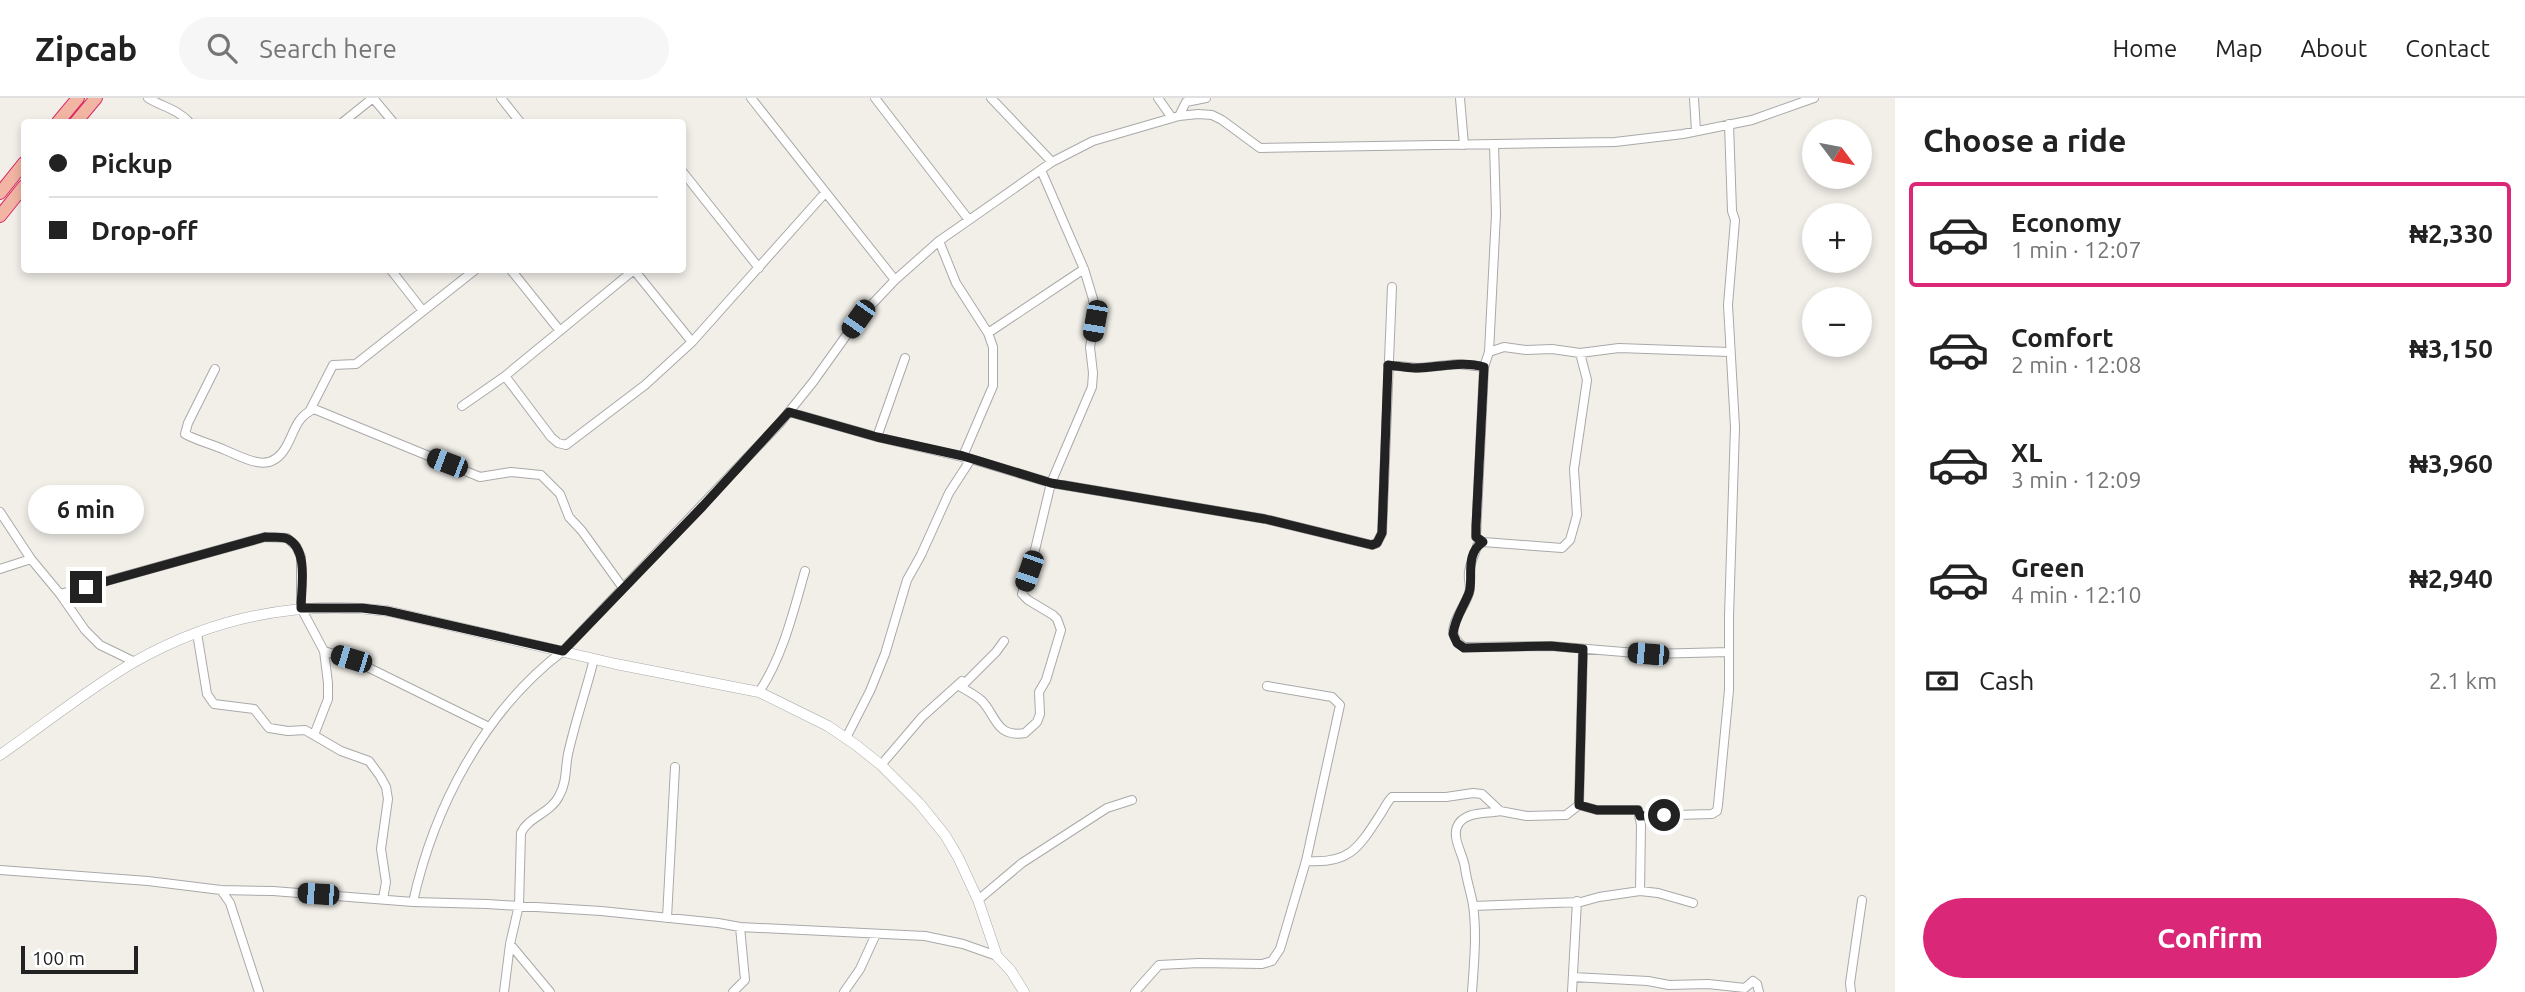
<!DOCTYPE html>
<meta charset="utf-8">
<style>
:root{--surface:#fff;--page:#f6f6f6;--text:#222;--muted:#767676;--line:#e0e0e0;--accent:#db2777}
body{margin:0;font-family:Ubuntu,sans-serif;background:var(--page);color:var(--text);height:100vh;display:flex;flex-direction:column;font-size:26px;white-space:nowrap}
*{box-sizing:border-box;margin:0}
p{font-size:23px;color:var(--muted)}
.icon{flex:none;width:38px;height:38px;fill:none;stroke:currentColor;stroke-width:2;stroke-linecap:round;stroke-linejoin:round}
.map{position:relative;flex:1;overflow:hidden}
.side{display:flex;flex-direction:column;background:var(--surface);width:630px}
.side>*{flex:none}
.top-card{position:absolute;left:21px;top:21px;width:665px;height:154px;border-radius:7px;box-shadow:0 4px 10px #0003;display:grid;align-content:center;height:154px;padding:0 28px;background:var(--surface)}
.needle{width:46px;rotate:122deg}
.fabs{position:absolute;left:1802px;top:21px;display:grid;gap:14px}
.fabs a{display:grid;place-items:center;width:70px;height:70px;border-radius:50%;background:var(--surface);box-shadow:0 4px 10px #0003;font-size:35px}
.scale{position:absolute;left:21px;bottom:18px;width:117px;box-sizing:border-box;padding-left:7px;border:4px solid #222;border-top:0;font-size:19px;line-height:24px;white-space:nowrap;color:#222;-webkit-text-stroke:5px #fff;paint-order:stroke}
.end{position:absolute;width:32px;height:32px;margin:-16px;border:9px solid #222;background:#fff;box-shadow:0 0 0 4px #fff}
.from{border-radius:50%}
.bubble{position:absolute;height:49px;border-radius:24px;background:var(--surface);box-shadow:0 4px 10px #0003;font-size:23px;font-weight:600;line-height:49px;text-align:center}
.car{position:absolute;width:21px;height:42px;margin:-21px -10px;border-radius:9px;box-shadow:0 0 5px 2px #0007;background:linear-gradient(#222 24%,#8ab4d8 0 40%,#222 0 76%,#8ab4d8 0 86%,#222 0)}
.top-card b{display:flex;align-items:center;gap:24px;height:66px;font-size:26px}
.top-card b+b{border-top:2px solid var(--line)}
.top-card i{width:18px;height:18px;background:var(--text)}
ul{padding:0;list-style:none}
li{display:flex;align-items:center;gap:21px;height:105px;margin:0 14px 10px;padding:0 14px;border:4px solid transparent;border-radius:7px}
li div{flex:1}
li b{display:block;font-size:26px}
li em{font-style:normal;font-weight:600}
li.active{border-color:var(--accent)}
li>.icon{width:63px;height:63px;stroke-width:1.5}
h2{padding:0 28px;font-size:32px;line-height:84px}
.pay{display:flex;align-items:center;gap:18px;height:77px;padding:0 28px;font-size:26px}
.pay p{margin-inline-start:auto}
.cta{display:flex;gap:14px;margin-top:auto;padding:14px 28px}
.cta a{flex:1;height:80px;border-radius:42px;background:var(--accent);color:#fff;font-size:28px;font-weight:600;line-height:80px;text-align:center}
header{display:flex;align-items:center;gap:42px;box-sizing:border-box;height:98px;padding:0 35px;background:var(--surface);border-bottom:2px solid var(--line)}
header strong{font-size:33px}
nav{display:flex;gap:38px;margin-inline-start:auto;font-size:24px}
.search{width:490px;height:63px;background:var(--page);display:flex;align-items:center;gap:18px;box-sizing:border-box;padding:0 24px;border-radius:38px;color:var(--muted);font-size:26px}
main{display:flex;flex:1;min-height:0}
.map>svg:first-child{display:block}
</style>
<header>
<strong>Zipcab</strong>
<div class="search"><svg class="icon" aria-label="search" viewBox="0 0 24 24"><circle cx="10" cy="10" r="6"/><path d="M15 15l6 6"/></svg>Search here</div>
<nav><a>Home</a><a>Map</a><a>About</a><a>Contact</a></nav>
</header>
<main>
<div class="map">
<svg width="1895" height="894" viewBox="0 0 1895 894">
<rect width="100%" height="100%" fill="#f2efe9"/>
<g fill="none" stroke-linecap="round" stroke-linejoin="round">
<defs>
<path id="minor" d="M148,0C163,9 177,11 189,24
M373,0L393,24
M501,0L520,24
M751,0L895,182
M875,0L969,122
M991,0L1052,64
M1158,0L1172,20
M1460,0L1464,47
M1694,0L1696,33
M1179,18L1186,4L1206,0
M343,24L373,0
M682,73L759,170
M939,143L956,185L988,235L993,249V288L963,358
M391,172L423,213
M511,172L560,233
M634,172L692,244
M988,235L1084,171
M1489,254L1496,116L1494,46
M1388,267L1418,270L1458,266L1484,269L1489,254L1504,249L1526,252L1552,251L1580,255L1619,250L1729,254
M1484,269L1476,439L1483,444L1562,450L1570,442L1577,417L1574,371L1587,282L1580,255
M215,271L188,325L185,336C198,343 211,346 225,352C247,361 270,377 286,349C295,333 296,319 314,311L480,379L511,374L541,377L560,396L569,419L582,433L623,490
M505,278L551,339L558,345L566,347L645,287L692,244L825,95
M462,308L505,278L634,172
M309,314L333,267L356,266L475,172
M789,314L877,339L971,361L1051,385L1265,421L1372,447L1377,445L1382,435L1392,189
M877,339L905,260
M0,414L31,461L60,496L85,532L100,547L135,564
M1483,444L1477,448C1475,456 1470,465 1469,474C1468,480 1470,485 1470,491C1467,512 1438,532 1464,549L1551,548L1648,556L1729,554
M0,471L31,461
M60,496L265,439L287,440L296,448L301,459V510L324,553L328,585V601L314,637
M197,535L207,596L214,606L254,611L269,630L288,633L305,632L341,653L369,663L380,678L386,689L388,701L381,751L386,784L383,801
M324,553L351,561L489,629
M961,589C968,593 975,597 981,602C996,616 995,640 1025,635L1037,624L1040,616L1039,594L1046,582L1061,532L1057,521L1053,517L1028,502L1022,496L1034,456L1051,385L1092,289L1093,275L1090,249L1095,223L1093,201L1084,171L1041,72
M759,594C783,558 793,515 805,473
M846,640L870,593L885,556L907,482L921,457L949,395L971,361
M881,667L922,619L962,583L961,589L996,554L1004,543
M1579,707L1583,551
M1640,718L1712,716L1717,713L1718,707L1729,592V518L1735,329L1728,207L1735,122L1732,113L1729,26
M1306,763C1349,766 1358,751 1380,717C1384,711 1387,704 1392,699H1446L1473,695L1482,696L1500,713L1527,718L1566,717L1579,707L1597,712H1638L1641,727L1640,793
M0,772L148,783L221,792L273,793L413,804L487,806L601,813L718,825L740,829L925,838L963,846L997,858
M221,792L230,805L259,894
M978,802L1022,765L1107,710L1132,702
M413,804C434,709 484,613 563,553L780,325L813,284L858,221L895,182L939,143L1052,64L1093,43L1179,18L1198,16L1212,17L1222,22L1260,50L1615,44L1683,36L1752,22L1814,0
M1473,808L1581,804L1599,799L1640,793L1658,795L1693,805
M667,820L675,669
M510,846L550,894
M1573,879L1648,883L1669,887L1708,886L1745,890L1753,883L1757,886L1759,894
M504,894L510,846L519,807L521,735C528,719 551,715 559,698C567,684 565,671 568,656C575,624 586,593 594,561
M733,894L745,882L740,829
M844,894L860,871L876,836
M1135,894L1159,867L1199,865L1262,866L1272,863L1280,851L1306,763L1340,607L1332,599L1267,588
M1472,894C1474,866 1477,835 1473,807C1471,795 1467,784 1465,770C1464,758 1452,741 1457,729C1463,713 1486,716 1500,713
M1572,894L1577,803
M1851,894L1850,885L1862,802"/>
<path id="tertiary" d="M0,657C45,626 89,590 136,563C214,519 299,502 388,513L616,566L759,594L828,628L856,647L881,667L919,705L945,737L958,759L978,802L997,858L1011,873L1024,894"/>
<path id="trunk" d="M58,24L78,0
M76,24L96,0
M0,95L24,65
M0,118L24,88"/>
</defs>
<use href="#minor" stroke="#a9a9a9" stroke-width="10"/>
<use href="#tertiary" stroke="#a9a9a9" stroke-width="11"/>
<use href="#trunk" stroke="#dc2a67" stroke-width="14"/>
<use href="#minor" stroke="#fff" stroke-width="8"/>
<use href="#tertiary" stroke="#fff" stroke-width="10"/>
<use href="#trunk" stroke="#f2b4a3" stroke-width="12"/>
</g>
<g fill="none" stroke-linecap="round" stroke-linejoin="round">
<path stroke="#222" stroke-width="9" d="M86,489L265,439C272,440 282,438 288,441C309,452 301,491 301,510H362L387,513L563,553L703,408L789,314L877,339L963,358L1051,385L1265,421L1372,447L1377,445L1382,435L1388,267C1397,268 1407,270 1416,270C1439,270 1462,262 1484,269L1476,428V439L1483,444C1464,456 1474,481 1469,495C1463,510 1455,520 1453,536L1457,545L1464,550L1551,548L1583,551L1579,707L1597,712H1638L1640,718L1664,717"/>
</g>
</svg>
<div class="fabs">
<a><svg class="needle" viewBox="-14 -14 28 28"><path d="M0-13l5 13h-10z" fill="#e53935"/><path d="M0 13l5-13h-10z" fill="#767676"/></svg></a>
<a>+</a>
<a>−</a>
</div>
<div class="scale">100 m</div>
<i class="end from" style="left:1664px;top:717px"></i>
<i class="end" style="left:86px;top:489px"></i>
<div class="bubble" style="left:28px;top:387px;width:116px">6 min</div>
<i class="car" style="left:858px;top:221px;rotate:215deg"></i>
<i class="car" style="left:1095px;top:223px;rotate:190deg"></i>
<i class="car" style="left:447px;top:365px;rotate:291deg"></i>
<i class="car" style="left:1029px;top:473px;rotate:199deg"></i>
<i class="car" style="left:1648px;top:556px;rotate:275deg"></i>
<i class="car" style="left:351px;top:561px;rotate:287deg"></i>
<i class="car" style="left:318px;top:796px;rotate:274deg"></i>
<div class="top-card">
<b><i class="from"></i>Pickup</b>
<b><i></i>Drop-off</b>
</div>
</div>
<section class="side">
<h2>Choose a ride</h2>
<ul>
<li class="active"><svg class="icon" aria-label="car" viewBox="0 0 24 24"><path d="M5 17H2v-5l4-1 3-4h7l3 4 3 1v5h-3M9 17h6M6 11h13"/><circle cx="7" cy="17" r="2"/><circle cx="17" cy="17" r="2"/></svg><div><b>Economy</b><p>1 min · 12:07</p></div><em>₦2,330</em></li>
<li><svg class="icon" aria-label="car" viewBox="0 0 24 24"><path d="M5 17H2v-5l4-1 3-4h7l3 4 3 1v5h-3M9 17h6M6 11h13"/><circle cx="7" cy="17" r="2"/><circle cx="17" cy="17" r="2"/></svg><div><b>Comfort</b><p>2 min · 12:08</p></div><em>₦3,150</em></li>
<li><svg class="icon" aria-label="car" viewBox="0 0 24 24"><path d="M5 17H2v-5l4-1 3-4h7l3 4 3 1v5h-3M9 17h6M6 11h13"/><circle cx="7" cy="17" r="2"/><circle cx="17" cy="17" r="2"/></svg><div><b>XL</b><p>3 min · 12:09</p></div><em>₦3,960</em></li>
<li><svg class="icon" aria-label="car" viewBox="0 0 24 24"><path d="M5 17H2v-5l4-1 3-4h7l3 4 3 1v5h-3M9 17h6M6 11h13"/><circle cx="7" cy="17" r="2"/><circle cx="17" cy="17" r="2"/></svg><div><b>Green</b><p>4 min · 12:10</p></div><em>₦2,940</em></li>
</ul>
<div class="pay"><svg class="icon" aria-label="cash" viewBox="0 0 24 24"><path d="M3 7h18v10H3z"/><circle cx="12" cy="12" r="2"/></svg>Cash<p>2.1 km</p></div>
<div class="cta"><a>Confirm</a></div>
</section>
</main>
